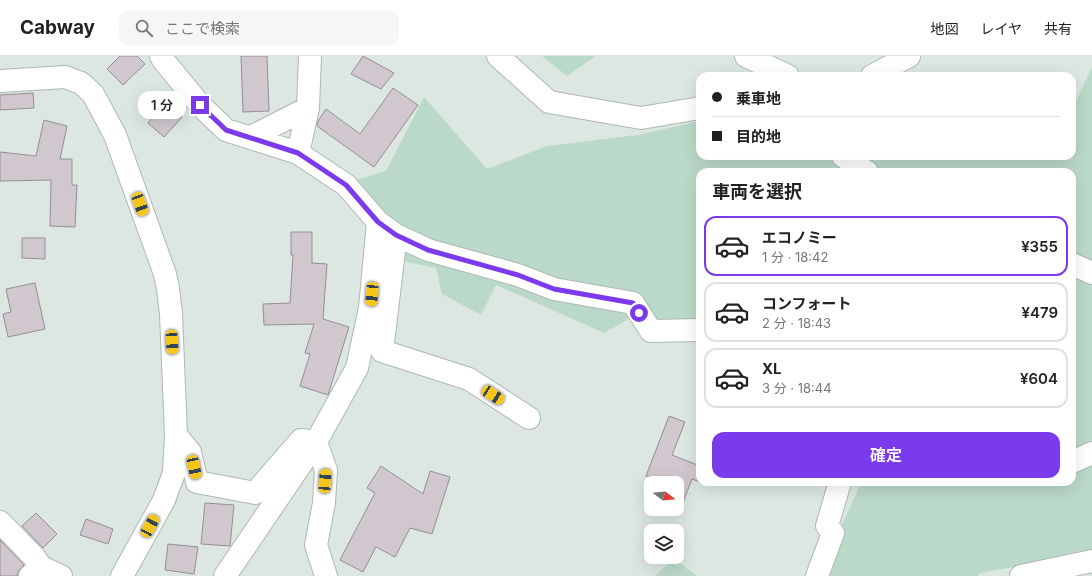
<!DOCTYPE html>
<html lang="ja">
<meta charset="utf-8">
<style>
:root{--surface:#fff;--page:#f6f6f6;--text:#222;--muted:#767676;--line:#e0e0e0;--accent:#7c3aed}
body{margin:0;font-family:Inter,"Noto Sans JP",sans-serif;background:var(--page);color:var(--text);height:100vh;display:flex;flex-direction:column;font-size:15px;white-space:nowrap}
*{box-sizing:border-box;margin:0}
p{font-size:13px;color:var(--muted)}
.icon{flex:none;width:22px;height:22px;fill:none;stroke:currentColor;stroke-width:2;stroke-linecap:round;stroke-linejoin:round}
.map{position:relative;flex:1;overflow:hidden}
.panel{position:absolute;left:696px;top:112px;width:380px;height:318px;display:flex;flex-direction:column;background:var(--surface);border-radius:12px;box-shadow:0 4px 16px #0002}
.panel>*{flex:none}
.banner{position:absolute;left:696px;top:16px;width:380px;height:88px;border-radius:12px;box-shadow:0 4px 16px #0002;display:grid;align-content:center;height:88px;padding:0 16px;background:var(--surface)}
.needle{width:26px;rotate:106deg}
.fabs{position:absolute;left:644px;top:420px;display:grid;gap:8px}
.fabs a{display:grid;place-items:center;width:40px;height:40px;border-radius:8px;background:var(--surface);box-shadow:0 4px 16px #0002;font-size:20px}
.end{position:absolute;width:18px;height:18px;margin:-9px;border:5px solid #7c3aed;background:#fff;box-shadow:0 0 0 2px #fff}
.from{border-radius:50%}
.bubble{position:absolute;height:28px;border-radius:12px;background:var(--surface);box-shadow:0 4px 16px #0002;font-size:13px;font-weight:600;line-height:28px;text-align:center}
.car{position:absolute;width:12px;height:24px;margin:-12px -6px;border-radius:5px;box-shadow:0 0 3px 1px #0007;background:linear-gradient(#f5c518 24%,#345 0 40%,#f5c518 0 76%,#345 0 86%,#f5c518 0)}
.banner b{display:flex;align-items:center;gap:14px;height:38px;font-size:15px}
.banner b+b{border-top:1px solid var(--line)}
.banner i{width:10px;height:10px;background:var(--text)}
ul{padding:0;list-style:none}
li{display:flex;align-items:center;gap:12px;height:60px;margin:0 8px 6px;padding:0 8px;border:2px solid var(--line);border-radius:12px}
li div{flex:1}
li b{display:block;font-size:15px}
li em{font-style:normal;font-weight:600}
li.current{border-color:var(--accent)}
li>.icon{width:36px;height:36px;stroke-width:1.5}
h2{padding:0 16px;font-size:18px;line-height:48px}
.primary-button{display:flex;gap:8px;margin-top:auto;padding:8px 16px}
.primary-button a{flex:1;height:46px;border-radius:12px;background:var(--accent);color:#fff;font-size:16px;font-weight:600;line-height:46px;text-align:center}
header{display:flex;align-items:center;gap:24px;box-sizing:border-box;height:56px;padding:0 20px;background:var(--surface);border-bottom:1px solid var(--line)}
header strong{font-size:19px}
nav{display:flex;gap:22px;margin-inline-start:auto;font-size:14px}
.search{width:280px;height:36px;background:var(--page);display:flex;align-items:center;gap:10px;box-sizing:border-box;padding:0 14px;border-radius:12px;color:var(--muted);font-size:15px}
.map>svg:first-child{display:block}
</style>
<header>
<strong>Cabway</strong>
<div class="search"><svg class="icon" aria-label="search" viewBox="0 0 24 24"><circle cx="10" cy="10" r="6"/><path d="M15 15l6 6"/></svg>ここで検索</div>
<nav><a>地図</a><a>レイヤ</a><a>共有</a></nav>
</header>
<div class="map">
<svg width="1092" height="520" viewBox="0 0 1092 520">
<rect width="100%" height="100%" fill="#dce7e1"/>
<path fill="#bbd9c8" d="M542,0H596L567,20Z
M1092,11V497L980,517L978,520H817L862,426H1072V116H700V268L632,261L604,277L496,229L481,259L442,238L436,212L402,205L352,125L386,115L424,41L487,113L547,90L638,79L700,65V100H1072V54Z
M674,503L697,520H654Z"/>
<path fill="#d1c8cf" stroke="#968d94" d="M120,0H137L145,8L123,29L107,13Z
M241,0H267L269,55L243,56Z
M363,0L394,17L381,33L351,18Z
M393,32L418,49L374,111L317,70L318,65L326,53L360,78Z
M33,37L34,52L0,54V39Z
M165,46L182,61L164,81L148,67Z
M44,64L67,70L60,103H72V129H77L75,171L50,170L51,124L0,125V96L36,100Z
M291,176H312V207L327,208L323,263L349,271L328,339L300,330L310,298L305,297L314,268L264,269L263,248L290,247L293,199H291Z
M22,182H45V203L22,202Z
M35,227L45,273L8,281L3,258L11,256L6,233Z
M669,360L685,366L672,399L700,410V426L692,423L678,459H677V427H667L646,420Z
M381,410L423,438L430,415L450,421L432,478L410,472L395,501L376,491L363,516L340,504L375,437L367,432Z
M205,447L234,449L230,490L201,488Z
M36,457L57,478L43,492L22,470Z
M86,463L113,473L108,488L80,479Z
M0,484L24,509L18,515L17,520H0Z
M168,488L198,491L194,518L165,514Z"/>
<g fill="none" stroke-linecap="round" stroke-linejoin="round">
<defs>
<path id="minor" d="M161,0L164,5L200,49L226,74L298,97L346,129L378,166L396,179L428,194L518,219L554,233L633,247L651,275L700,274
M498,0L549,46L641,62L700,52
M746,0L788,20
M872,20L909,0
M0,25L65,21L81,27L93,38L115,79L165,218L168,233L171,258L176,379L174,417L164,444L122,520
M251,81L308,52
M298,97L308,52L310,0
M843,100L867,116
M396,179L382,295L469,323L529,362
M1072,208L1092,217
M176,379L190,396L197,426L255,437L301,384L316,386
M316,386L326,414L324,447L316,489L326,520
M1072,406L1092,397
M0,466L35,502L41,511
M30,520L41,511L61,520
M225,520L316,386L357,312L370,252L378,166
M817,520L833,477L827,470L840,426
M1021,520L1092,505"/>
</defs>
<use href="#minor" stroke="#adb8b2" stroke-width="24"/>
<use href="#minor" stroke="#fff" stroke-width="22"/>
</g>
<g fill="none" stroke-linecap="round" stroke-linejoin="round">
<path stroke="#7c3aed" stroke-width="5" d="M200,49L226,74L298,97L346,129L378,166L396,179L428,194L518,219L554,233L633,247L639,257"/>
</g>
</svg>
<div class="fabs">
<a><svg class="needle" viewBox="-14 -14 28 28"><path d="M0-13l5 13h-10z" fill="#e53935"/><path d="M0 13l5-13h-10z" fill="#767676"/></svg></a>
<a><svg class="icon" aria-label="layers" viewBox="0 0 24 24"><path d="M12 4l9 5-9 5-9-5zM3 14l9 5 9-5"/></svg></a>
</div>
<i class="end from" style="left:639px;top:257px"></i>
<i class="end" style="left:200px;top:49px"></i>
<div class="bubble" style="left:138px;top:35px;width:48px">1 分</div>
<i class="car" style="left:140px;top:148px;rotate:160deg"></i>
<i class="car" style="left:372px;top:238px;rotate:185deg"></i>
<i class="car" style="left:172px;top:286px;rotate:177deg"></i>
<i class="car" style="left:493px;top:339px;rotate:123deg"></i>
<i class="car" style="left:194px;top:411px;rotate:168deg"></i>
<i class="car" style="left:325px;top:425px;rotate:4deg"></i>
<i class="car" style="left:150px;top:470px;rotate:29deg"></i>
<div class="banner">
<b><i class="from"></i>乗車地</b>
<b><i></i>目的地</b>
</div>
<section class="panel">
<h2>車両を選択</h2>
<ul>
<li class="current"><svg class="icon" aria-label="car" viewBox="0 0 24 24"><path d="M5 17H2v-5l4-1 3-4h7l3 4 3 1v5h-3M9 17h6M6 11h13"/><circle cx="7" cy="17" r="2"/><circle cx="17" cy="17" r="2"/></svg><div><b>エコノミー</b><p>1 分 · 18:42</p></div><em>¥355</em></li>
<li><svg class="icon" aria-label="car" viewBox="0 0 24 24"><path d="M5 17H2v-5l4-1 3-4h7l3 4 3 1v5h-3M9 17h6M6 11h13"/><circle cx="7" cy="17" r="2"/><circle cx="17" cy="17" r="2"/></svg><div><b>コンフォート</b><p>2 分 · 18:43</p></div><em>¥479</em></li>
<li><svg class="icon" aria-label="car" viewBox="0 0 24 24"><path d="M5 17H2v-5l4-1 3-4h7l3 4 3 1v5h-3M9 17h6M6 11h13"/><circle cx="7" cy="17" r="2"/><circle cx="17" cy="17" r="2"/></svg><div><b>XL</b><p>3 分 · 18:44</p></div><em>¥604</em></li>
</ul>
<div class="primary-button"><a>確定</a></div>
</section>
</div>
